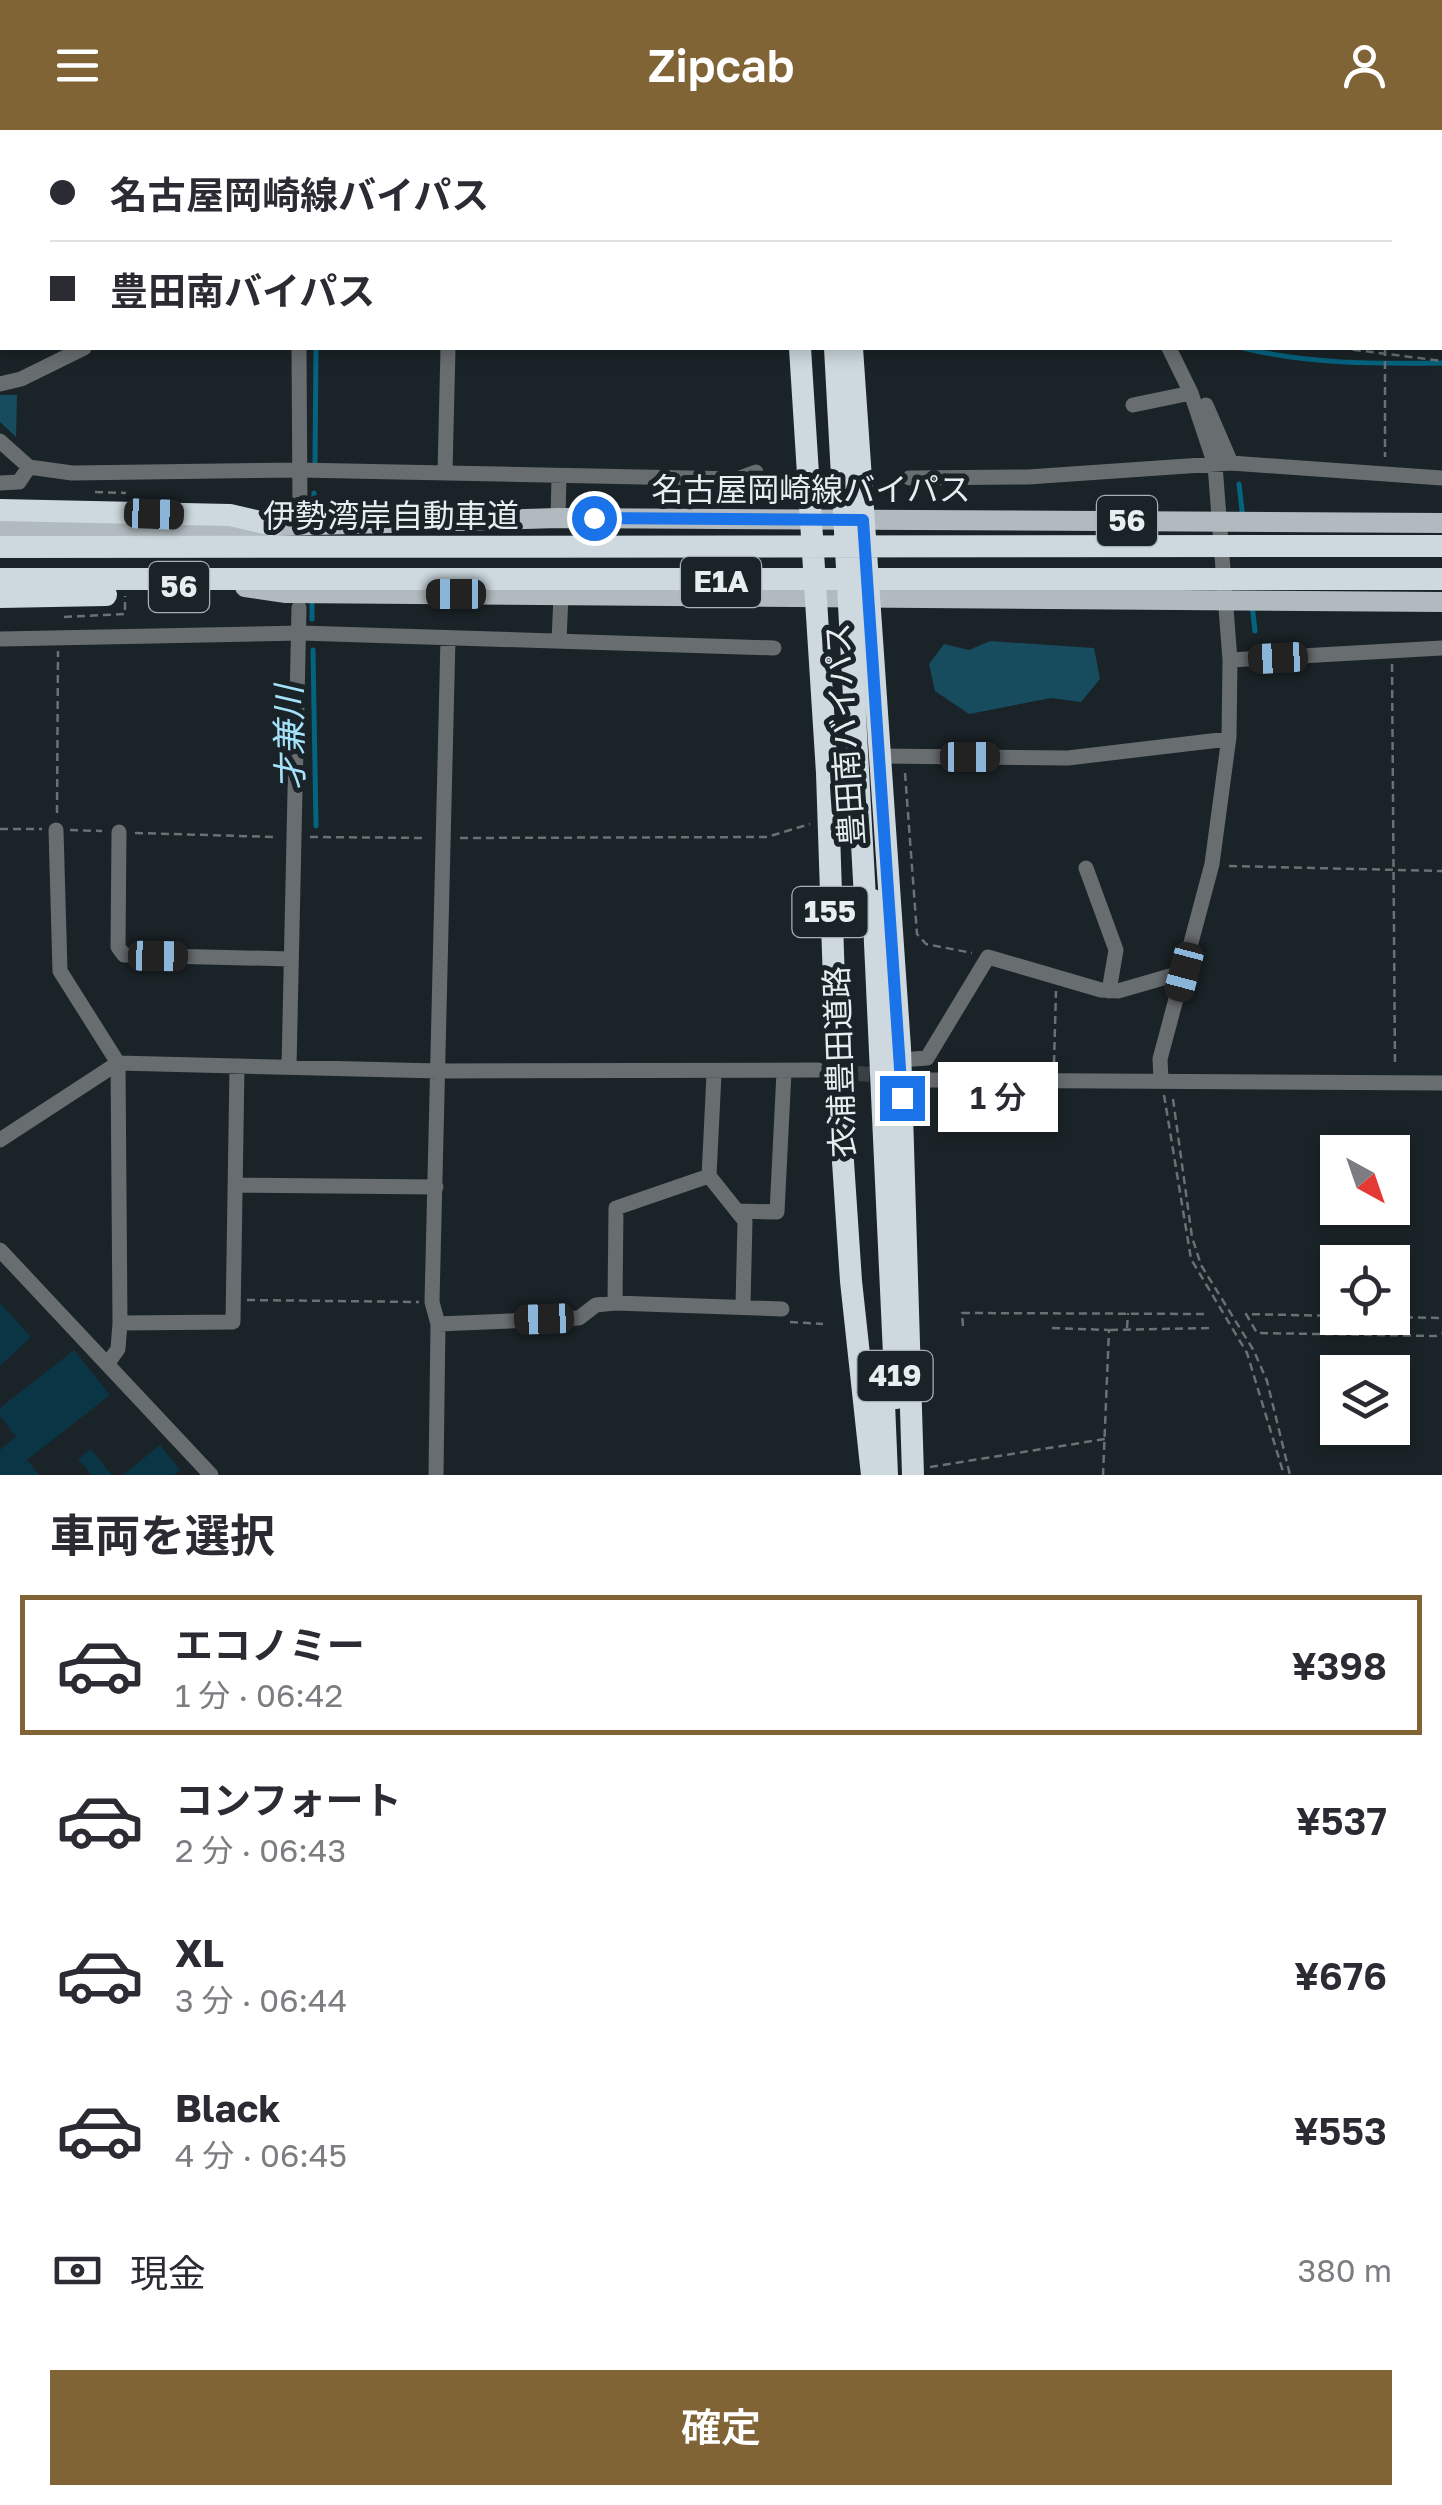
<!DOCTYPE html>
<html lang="ja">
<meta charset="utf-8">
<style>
:root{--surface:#fff;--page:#f7f7f7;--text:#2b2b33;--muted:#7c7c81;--line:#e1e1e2;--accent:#816436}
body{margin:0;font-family:"Golos Text","Noto Sans JP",sans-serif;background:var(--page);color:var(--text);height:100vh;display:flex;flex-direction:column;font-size:38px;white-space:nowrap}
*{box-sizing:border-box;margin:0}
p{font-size:32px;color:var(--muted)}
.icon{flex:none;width:55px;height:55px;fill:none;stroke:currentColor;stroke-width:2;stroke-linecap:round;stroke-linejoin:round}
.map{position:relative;height:1345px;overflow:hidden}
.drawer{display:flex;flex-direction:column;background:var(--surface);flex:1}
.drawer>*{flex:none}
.banner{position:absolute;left:0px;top:0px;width:1442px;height:220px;box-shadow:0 5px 15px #0003;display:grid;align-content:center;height:220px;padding:0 50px;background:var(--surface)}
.needle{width:65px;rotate:140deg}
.tools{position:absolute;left:1320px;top:1005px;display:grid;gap:20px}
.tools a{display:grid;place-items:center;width:90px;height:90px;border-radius:0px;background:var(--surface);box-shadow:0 5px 15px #0003;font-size:50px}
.end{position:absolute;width:45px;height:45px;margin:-22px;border:12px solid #1a73e8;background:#fff;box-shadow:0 0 0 5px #fff}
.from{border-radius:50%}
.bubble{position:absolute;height:70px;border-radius:0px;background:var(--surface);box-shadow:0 5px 15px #0003;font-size:32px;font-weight:600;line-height:70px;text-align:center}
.car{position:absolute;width:30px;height:60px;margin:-30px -15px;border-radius:12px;box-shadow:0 0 8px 2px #0007;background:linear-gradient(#222 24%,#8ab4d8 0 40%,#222 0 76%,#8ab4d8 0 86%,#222 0)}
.banner b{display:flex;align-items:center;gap:35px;height:95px;font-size:38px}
.banner b+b{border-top:2px solid var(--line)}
.banner i{width:25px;height:25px;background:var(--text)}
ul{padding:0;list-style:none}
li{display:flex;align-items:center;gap:30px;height:140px;margin:0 20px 15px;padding:0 30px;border:5px solid transparent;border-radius:0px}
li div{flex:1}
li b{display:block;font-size:38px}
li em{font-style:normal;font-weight:600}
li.active{border-color:var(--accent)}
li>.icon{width:90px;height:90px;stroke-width:1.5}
h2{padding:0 50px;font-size:45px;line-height:120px}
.pay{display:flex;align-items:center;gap:25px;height:110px;padding:0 50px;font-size:38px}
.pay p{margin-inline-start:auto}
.cta{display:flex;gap:20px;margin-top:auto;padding:20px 50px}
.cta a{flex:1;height:115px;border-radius:0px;background:var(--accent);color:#fff;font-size:40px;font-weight:600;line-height:115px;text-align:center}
header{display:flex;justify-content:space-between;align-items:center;height:130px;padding:0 50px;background:var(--accent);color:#fff;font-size:45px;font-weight:600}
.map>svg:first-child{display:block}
</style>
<header><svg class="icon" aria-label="menu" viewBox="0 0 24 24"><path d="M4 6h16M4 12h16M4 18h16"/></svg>Zipcab<svg class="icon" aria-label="person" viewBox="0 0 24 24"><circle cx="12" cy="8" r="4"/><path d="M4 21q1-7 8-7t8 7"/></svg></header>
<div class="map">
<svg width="1442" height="1345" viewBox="0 0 1442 1345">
<rect width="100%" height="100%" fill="#1a2327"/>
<path fill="#174c5f" d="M0,265H17L16,307L0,292Z
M990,511L1094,518L1100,549L1081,572L1051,568L969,584L935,561L929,534L944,514L969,520Z"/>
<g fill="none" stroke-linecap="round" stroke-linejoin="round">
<path stroke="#04637f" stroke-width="5" d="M318,2V0
M1243,218C1308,234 1375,234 1442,233
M315,333L316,218
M1239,354L1243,389
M314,387V363
M1252,474L1255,501
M312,489V474
M313,520L316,696"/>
</g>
<path fill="#0a3545" d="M0,1173L31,1207L0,1236Z
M74,1220L110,1265L27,1330L39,1345H0V1320L16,1307L0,1286V1278Z
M160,1315L180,1340L174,1345H123Z
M91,1319L112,1345H92L78,1329Z"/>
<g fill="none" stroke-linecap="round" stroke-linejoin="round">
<path stroke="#394145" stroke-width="15" stroke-dasharray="15 8" stroke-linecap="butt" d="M832,941L928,950"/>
<path stroke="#697174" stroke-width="2.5" stroke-dasharray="8 5" stroke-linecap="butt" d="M1385,2V0
M1340,218L1442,231
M1385,218V327
M95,362L126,363
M64,487L125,484V466
M1392,534L1395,936
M905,643L917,804L926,814L972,823
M57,683L58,521
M0,699H42
M70,700L102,701
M135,703L277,707
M310,707L427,708
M460,708L767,707L810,694
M1229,736L1442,741
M1054,933L1056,861
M1164,965L1191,1129L1247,1223L1284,1345
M1173,969L1192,1107L1201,1135L1254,1221L1267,1251L1290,1345
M247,1170L419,1172
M1338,1186L1246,1184L1257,1203L1436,1206L1442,1203
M1392,1187L1442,1188
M790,1192L823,1194
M963,1196L962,1183L1205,1184
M1052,1198L1109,1200L1103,1345
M1127,1198L1128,1183
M1110,1200L1213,1198
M930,1337L1105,1309"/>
<path stroke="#686d6f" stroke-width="15" d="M450,0V2
M716,0L717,2
M963,0L965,2
M980,0L983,2
M1040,0L1042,2
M56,2V0
M301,2V0
M751,2L752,0
M1188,2L1197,0
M0,198L2,197
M299,218L300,381
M1169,218L1191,263L1215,335L1230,530L1442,518
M0,254L21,249L84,218
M1133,275L1191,263
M1206,275L1231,333
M0,311L29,337L72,343L298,340L737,349L756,342
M445,342L448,218
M909,348L1028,347L1231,333L1442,348
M0,353L19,352L29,337
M558,388L559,346
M0,509L301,503L774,518
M559,511L561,465
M879,626L1068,628L1228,609
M56,700L60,841L118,933L120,1193L118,1219L108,1233
M119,702L118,817L124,825L291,829
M1086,738L1116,820L1109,861
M900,930L927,928L988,827L1101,860L1118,861L1184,842
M289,937L299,478
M714,944L709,1046L745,1091L743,1175
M1161,949L1160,929L1212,734L1229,607L1230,530
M928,950L1442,953
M0,1010L118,933L439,941L818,940
M236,1055L436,1057
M737,1081L777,1082L784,942
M0,1120L211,1345
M615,1173L616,1078L709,1046
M120,1193L233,1192L237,936
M438,1194L579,1188L596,1175L615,1173L782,1179
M436,1345L438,1194L432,1172L448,508"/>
<path stroke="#b1babf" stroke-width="20" d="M0,399L211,398L558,388L1442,393
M245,457L286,463L1442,472"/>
<path stroke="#cdd9df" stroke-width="22" d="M823,0V2
M841,0V2
M792,2L793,0
M800,218L827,643L837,942L851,1151L872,1345
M835,218L866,787
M852,218L900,918L913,1345
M0,380L230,385L273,395
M0,417L1442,416
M0,449H1442
M0,467L106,465
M873,770L896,1268
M883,1249L887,1345"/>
</g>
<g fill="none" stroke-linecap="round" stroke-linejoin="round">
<path stroke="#1a73e8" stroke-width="12" d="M594,388L863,390L902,968"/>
</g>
<g text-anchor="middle" stroke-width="10" stroke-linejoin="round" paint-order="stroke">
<g fill="#1a2327" stroke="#aab0b4" stroke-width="2.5">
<rect x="1097" y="366" width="60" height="50" rx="8"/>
<rect x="681" y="427" width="80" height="50" rx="8"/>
<rect x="149" y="432" width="60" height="50" rx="8"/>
<rect x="792.5" y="757" width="75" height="50" rx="8"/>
<rect x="857.5" y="1221" width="75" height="50" rx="8"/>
</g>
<g font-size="30" font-weight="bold" fill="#e7edf0">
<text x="1127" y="401">56</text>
<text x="721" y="462">E1A</text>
<text x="179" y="467">56</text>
<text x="830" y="792">155</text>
<text x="895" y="1256">419</text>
</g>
<g font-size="32" fill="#e7edf0" stroke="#1a2327">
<text x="811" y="371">名古屋岡崎線バイパス</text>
<text x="391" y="397">伊勢湾岸自動車道</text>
<text transform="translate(845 604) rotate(-94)" y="11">豊田南バイパス</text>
<text transform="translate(840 932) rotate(-92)" y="11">衣浦豊田道路</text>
</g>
<g font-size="35" font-style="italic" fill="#a5e2fc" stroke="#1a2327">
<text transform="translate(290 608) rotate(-91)" y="12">才兼川</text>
</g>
</g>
</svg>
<div class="tools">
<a><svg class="needle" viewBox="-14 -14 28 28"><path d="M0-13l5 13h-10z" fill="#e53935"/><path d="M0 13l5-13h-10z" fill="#7c7c81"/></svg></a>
<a><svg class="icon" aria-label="locate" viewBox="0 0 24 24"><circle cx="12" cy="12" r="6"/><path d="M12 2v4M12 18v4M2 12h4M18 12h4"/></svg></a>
<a><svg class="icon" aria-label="layers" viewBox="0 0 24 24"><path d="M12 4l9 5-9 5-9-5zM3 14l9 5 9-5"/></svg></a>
</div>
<i class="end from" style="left:594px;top:388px"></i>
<i class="end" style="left:902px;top:968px"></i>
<div class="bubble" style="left:938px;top:932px;width:120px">1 分</div>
<i class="car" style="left:154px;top:384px;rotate:92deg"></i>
<i class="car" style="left:456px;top:464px;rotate:270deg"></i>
<i class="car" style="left:1278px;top:528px;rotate:267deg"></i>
<i class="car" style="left:970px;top:627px;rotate:90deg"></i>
<i class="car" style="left:158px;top:826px;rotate:91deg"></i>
<i class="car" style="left:1184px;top:842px;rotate:195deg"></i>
<i class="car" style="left:544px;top:1189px;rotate:268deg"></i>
<div class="banner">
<b><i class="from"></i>名古屋岡崎線バイパス</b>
<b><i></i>豊田南バイパス</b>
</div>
</div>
<section class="drawer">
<h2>車両を選択</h2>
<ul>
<li class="active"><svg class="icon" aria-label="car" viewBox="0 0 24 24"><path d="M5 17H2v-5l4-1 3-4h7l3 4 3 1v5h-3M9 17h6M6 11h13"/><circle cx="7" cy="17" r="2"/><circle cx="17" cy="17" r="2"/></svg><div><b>エコノミー</b><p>1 分 · 06:42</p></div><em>¥398</em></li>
<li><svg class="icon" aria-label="car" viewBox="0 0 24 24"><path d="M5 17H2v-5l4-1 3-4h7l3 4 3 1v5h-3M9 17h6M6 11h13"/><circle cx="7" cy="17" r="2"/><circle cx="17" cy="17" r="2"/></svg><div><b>コンフォート</b><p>2 分 · 06:43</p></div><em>¥537</em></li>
<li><svg class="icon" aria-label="car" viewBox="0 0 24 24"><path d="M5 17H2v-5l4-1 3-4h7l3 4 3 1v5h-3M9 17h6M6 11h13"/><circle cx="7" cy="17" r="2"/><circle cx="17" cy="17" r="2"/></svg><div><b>XL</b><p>3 分 · 06:44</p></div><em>¥676</em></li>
<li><svg class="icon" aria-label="car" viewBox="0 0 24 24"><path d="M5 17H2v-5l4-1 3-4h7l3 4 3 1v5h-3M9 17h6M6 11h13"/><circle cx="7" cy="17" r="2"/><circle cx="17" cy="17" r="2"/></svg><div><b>Black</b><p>4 分 · 06:45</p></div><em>¥553</em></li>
</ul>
<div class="pay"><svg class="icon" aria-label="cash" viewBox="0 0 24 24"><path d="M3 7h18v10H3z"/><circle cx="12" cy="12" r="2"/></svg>現金<p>380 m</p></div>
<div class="cta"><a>確定</a></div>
</section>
